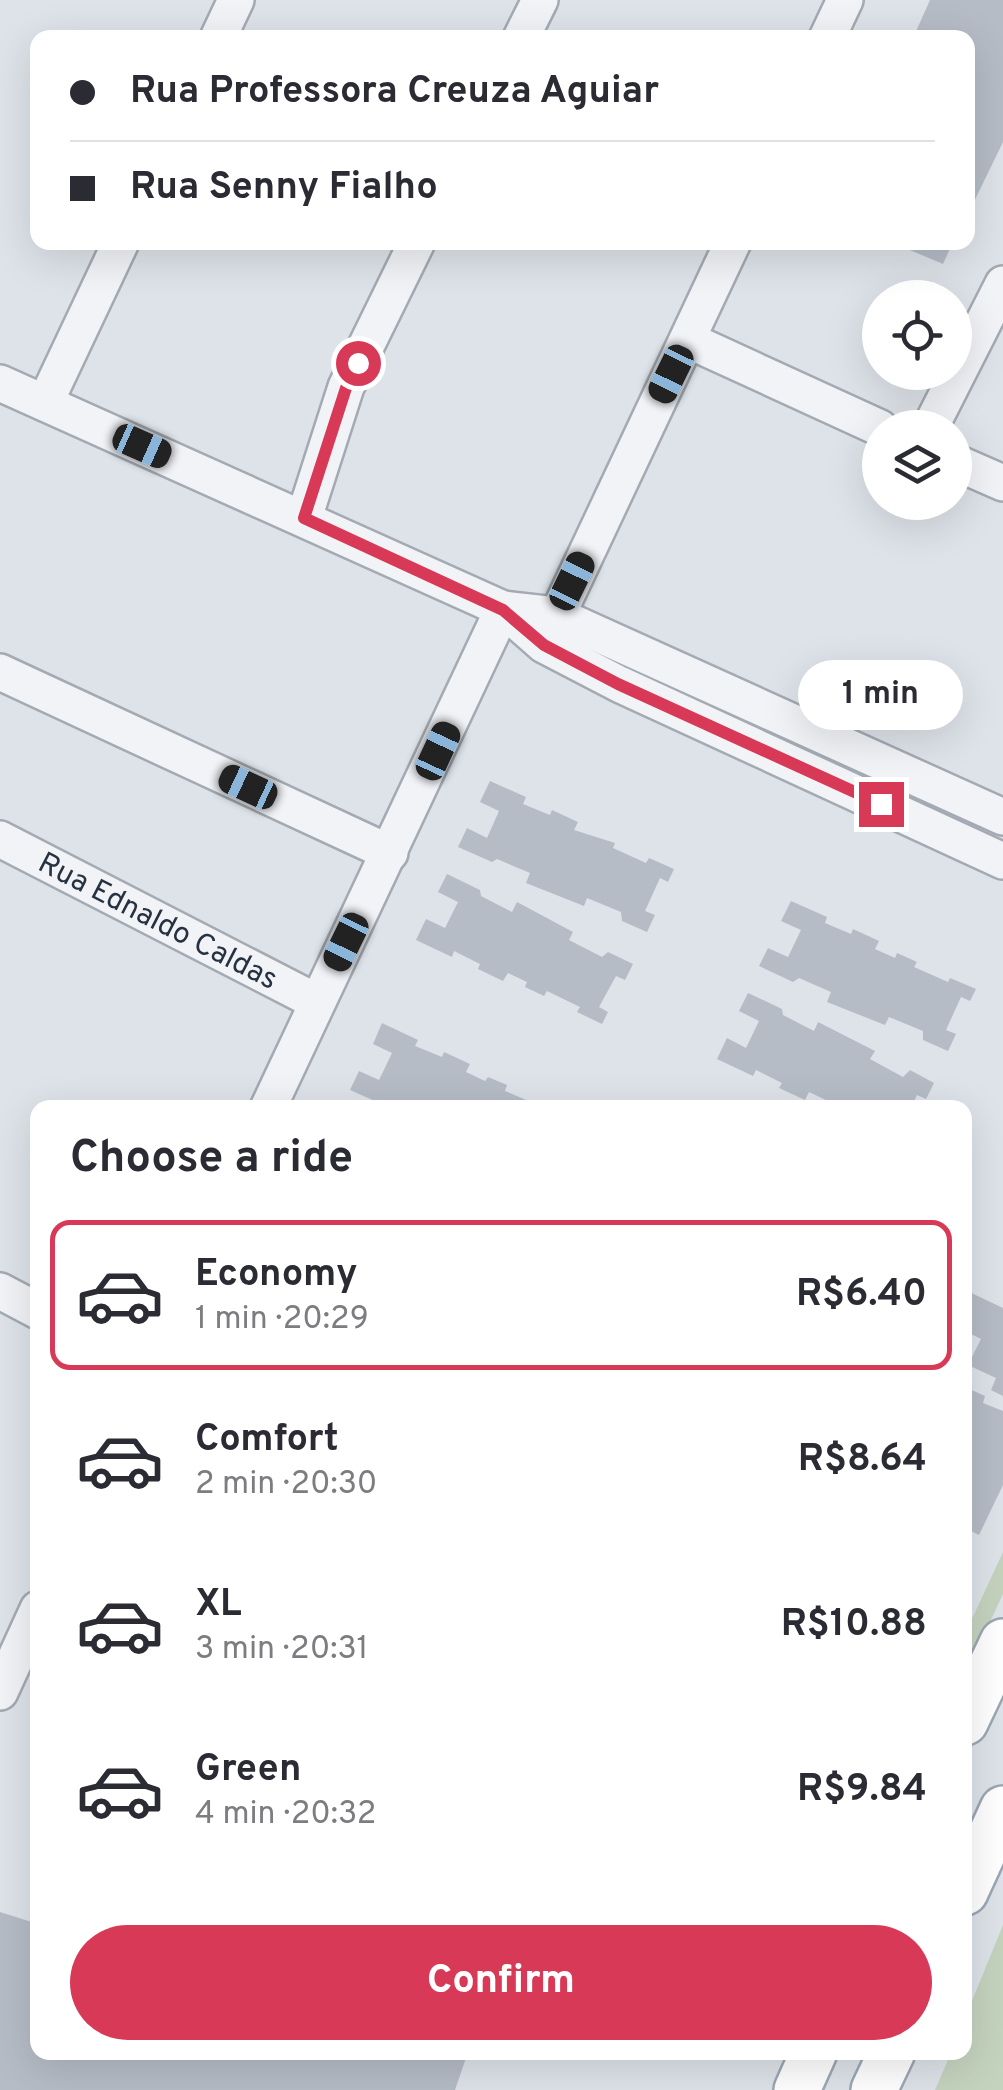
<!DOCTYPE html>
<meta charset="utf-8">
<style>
:root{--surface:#fff;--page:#f7f7f7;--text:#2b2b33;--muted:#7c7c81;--line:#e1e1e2;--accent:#d83957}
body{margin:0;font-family:Overpass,sans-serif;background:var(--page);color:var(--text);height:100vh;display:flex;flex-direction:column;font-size:38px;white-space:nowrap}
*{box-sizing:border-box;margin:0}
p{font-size:32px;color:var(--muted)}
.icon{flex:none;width:55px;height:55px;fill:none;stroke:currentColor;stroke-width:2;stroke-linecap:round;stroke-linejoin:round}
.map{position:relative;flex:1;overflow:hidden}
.panel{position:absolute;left:30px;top:1100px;width:942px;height:960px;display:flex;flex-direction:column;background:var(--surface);border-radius:20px;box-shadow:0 10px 40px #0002}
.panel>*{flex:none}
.hud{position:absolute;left:30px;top:30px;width:945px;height:220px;border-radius:20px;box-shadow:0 10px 40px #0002;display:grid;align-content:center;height:220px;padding:0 40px;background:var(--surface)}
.buttons{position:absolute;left:862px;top:280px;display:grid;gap:20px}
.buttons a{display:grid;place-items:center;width:110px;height:110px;border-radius:50%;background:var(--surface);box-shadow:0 10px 40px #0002;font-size:50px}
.end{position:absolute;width:45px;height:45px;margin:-22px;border:12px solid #d83957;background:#fff;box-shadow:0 0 0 5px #fff}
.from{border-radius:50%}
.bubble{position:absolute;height:70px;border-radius:35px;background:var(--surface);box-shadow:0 10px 40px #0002;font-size:32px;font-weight:700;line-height:70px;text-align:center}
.car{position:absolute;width:30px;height:60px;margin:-30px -15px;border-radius:12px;box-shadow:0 0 8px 2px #0007;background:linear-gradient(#222 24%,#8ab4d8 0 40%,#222 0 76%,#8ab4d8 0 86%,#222 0)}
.hud b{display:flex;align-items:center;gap:35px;height:95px;font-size:38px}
.hud b+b{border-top:2px solid var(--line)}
.hud i{width:25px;height:25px;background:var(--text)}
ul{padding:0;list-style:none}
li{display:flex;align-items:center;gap:30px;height:150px;margin:0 20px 15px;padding:0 20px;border:5px solid transparent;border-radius:20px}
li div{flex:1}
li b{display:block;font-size:38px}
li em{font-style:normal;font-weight:700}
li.selected{border-color:var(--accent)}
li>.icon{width:90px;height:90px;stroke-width:1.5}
h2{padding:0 40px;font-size:45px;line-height:120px}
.action{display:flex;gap:20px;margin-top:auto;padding:20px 40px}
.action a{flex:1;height:115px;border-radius:60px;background:var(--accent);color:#fff;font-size:40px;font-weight:700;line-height:115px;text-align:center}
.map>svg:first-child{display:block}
</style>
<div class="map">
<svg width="1003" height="2090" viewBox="0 0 1003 2090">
<rect width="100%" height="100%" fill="#dee3e9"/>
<path fill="#c4d3be" d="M1003,1552V1594L965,1675V1634Z
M1003,1925V2090H935L951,2053L965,2052V2018Z"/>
<path fill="#b5bcc6" d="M930,0H1003V142L968,214V38H913Z
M891,242H953L943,264Z
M490,781L526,797L523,804L550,815L552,810L578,822L574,830L615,843L613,848L646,863L649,858L674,869L668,882L660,878L645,911L655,915L647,932L622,921L621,912L587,898L584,906L526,883L530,873L497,859L492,862L458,847L467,828L487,838L499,811L480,802Z
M447,874L480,890L481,896L512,912L517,902L573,932L569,940L602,957L608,952L633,964L625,980L616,976L599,1007L608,1012L602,1024L577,1012L580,1007L547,991L544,996L525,987L527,982L508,973L503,981L478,969L480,964L454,951L452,957L416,940L426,919L445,928L458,902L438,892Z
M791,901L827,917L825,923L851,934L853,929L879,941L875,949L895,958L897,953L917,962L914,967L948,982L950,978L976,989L970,1001L961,997L946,1030L956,1034L948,1051L923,1040V1031L889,1017L885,1025L827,1002L831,992L799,978L793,982L759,966L768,948L788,957L801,930L781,921Z
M748,993L782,1009L783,1015L814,1031L818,1022L875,1051L870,1059L903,1077L910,1070L934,1083L926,1099L917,1095L911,1108H829L826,1106L828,1101L809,1092L805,1100L779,1088L782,1083L756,1070L753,1076L717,1059L727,1038L746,1048L759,1021L739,1011Z
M382,1023L418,1040L415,1046L442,1057L444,1052L470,1064L466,1072L485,1081L488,1077L507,1085L505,1091L538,1105L540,1101L557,1108H404L389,1101L384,1105L350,1090L359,1071L379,1080L392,1053L373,1044Z
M965,1290L1003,1308V1396L991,1390L996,1378L968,1365L981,1339L965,1331Z
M965,1387L985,1396L983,1403L1003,1411V1485L979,1535L965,1528Z
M0,1912L38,1924V2052H458L467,2055L455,2090H0Z"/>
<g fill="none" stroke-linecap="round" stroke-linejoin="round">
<defs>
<g id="minor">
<path d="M218,38L236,0"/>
<path d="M521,38L540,0"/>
<path d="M827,38L845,0"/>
<path d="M688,340L880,428"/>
<path d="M0,383L503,609L544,645L619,684L1003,861"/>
<path d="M45,403L121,242"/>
<path d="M930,428L1003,284"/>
<path d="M955,462L1003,483"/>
<path d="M304,518L346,387L417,242"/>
<path d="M503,609L556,615L1003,817"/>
<path d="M548,635L733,242"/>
<path d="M0,672L390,853"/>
<path id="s1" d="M0,839L317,1002"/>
<path d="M268,1108L503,609"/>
<path d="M0,1291L38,1311"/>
<path d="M0,1692L38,1609"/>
</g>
<path id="major" d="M965,1722L1003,1642
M965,1892L1003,1809
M797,2090L814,2052
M874,2090L892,2052"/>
</defs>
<use href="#minor" stroke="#a3aab3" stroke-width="40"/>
<use href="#major" stroke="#9ca7b5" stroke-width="50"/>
<use href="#minor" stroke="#f1f3f7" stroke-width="35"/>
<use href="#major" stroke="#fff" stroke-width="45"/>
</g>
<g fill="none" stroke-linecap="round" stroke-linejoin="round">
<path stroke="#d83957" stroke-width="12" d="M358,363L346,388L304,518L503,610L544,645L618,684L881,804"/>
</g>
<g text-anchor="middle" stroke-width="8" stroke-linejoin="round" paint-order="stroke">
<g font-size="30" fill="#263141" stroke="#edf1f6">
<text dy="10" stroke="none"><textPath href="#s1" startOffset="178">Rua Ednaldo Caldas</textPath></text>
</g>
</g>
</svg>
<div class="buttons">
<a><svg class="icon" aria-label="locate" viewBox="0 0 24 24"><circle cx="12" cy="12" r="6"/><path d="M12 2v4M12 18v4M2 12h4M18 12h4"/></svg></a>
<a><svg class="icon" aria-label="layers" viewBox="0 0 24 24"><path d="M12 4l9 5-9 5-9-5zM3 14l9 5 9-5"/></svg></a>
</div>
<i class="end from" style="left:358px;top:363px"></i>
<i class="end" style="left:881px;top:804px"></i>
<div class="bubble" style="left:798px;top:660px;width:165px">1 min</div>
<i class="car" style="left:671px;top:374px;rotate:206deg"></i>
<i class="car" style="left:142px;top:446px;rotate:114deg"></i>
<i class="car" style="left:572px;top:581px;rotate:26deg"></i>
<i class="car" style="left:438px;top:751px;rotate:25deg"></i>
<i class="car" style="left:248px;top:787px;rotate:295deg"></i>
<i class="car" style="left:346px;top:942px;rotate:206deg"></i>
<div class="hud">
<b><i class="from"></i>Rua Professora Creuza Aguiar</b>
<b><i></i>Rua Senny Fialho</b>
</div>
<section class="panel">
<h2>Choose a ride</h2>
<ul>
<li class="selected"><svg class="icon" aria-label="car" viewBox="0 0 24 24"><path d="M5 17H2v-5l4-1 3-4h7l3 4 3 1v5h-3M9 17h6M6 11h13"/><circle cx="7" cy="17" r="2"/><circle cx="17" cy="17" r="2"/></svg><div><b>Economy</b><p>1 min · 20:29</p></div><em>R$6.40</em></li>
<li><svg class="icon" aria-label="car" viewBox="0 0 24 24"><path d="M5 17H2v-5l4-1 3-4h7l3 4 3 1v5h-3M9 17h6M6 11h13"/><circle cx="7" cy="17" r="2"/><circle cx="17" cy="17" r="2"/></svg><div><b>Comfort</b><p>2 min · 20:30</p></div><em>R$8.64</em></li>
<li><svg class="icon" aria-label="car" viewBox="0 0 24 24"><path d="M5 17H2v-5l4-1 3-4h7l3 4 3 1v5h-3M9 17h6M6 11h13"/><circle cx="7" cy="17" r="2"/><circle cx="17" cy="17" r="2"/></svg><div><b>XL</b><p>3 min · 20:31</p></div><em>R$10.88</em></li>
<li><svg class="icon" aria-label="car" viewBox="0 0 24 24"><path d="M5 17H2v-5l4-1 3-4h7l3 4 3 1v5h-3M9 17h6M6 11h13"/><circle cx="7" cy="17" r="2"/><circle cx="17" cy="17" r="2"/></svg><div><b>Green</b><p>4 min · 20:32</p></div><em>R$9.84</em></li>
</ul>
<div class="action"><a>Confirm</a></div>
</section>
</div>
